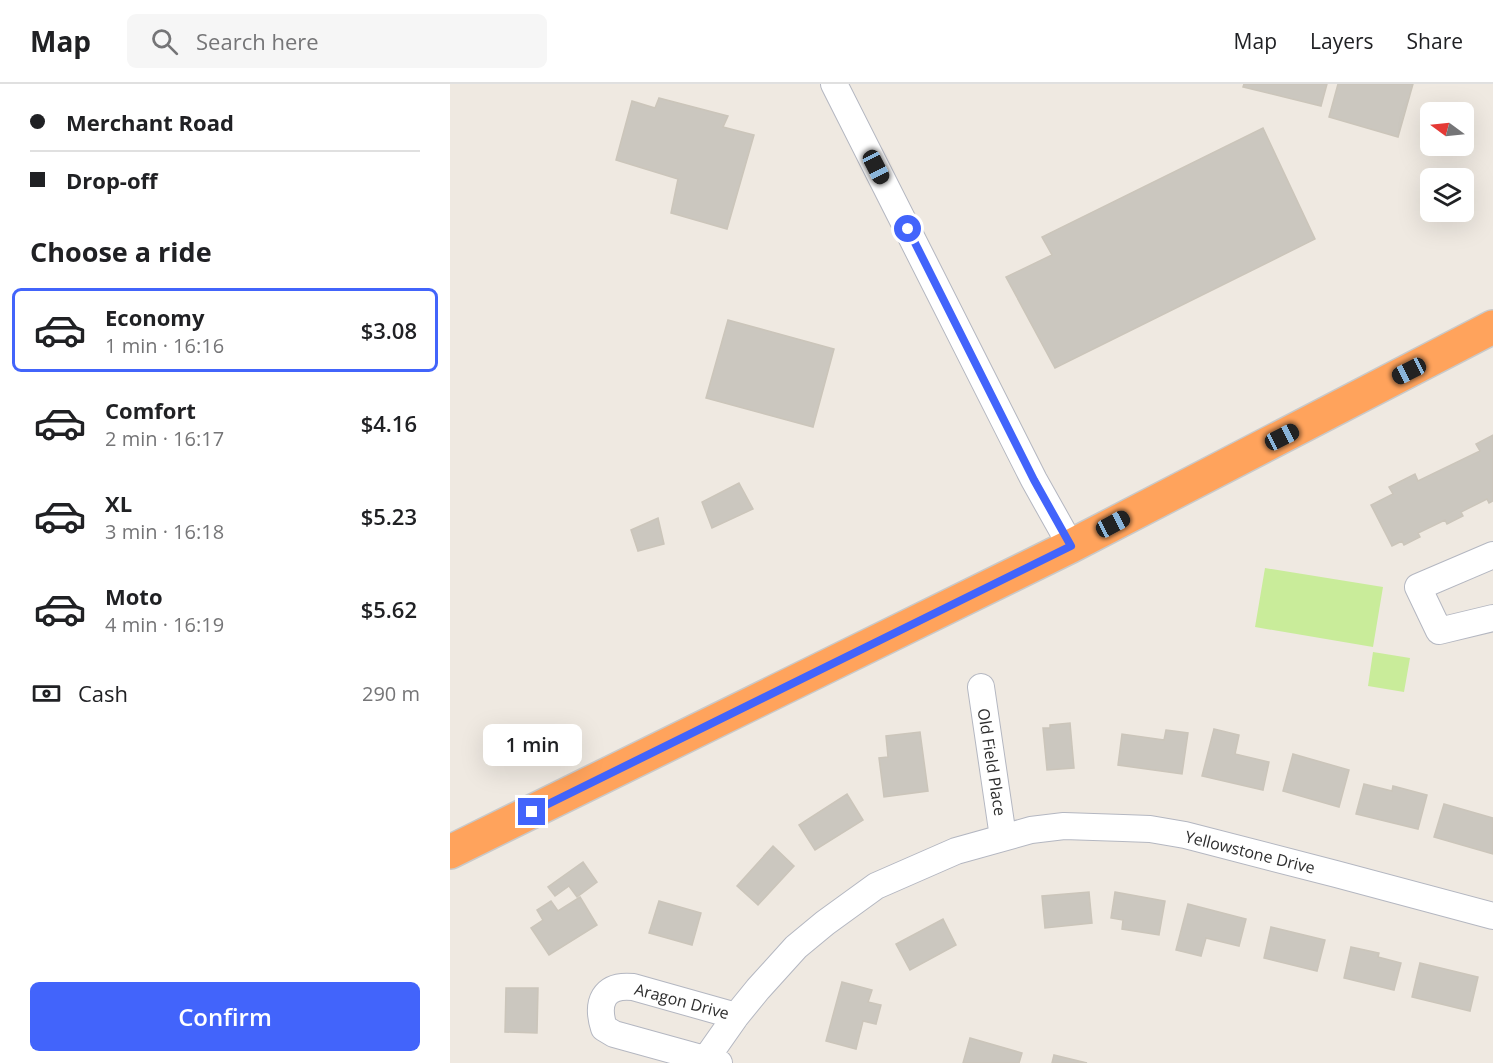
<!DOCTYPE html>
<meta charset="utf-8">
<style>
:root{--surface:#fff;--page:#f6f6f6;--text:#202124;--muted:#757577;--line:#e0e0e0;--accent:#4264fb}
body{margin:0;font-family:"Open Sans",sans-serif;background:var(--page);color:var(--text);height:100vh;display:flex;flex-direction:column;font-size:22px;white-space:nowrap}
*{box-sizing:border-box;margin:0}
p{font-size:20px;color:var(--muted)}
.icon{flex:none;width:33px;height:33px;fill:none;stroke:currentColor;stroke-width:2;stroke-linecap:round;stroke-linejoin:round}
.map{position:relative;flex:1;overflow:hidden}
.side{display:flex;flex-direction:column;background:var(--surface);width:450px}
.side>*{flex:none}
.guide{display:grid;align-content:center;height:132px;padding:0 30px;background:var(--surface)}
.needle{width:39px;rotate:285deg}
.buttons{position:absolute;left:970px;top:18px;display:grid;gap:12px}
.buttons a{display:grid;place-items:center;width:54px;height:54px;border-radius:9px;background:var(--surface);box-shadow:0 6px 24px #0002;font-size:30px}
.end{position:absolute;width:27px;height:27px;margin:-14px;border:8px solid #4264fb;background:#fff;box-shadow:0 0 0 3px #fff}
.from{border-radius:50%}
.bubble{position:absolute;height:42px;border-radius:9px;background:var(--surface);box-shadow:0 6px 24px #0002;font-size:20px;font-weight:600;line-height:42px;text-align:center}
.car{position:absolute;width:18px;height:36px;margin:-18px -9px;border-radius:8px;box-shadow:0 0 4px 2px #0007;background:linear-gradient(#222 24%,#8ab4d8 0 40%,#222 0 76%,#8ab4d8 0 86%,#222 0)}
.guide b{display:flex;align-items:center;gap:21px;height:57px;font-size:22px}
.guide b+b{border-top:2px solid var(--line)}
.guide i{width:15px;height:15px;background:var(--text)}
ul{padding:0;list-style:none}
li{display:flex;align-items:center;gap:18px;height:84px;margin:0 12px 9px;padding:0 18px;border:3px solid transparent;border-radius:9px}
li div{flex:1}
li b{display:block;font-size:22px}
li em{font-style:normal;font-weight:600}
li.on{border-color:var(--accent)}
li>.icon{width:54px;height:54px;stroke-width:1.5}
h2{padding:0 30px;font-size:27px;line-height:72px}
.pay{display:flex;align-items:center;gap:15px;height:66px;padding:0 30px;font-size:22px}
.pay p{margin-inline-start:auto}
.button{display:flex;gap:12px;margin-top:auto;padding:12px 30px}
.button a{flex:1;height:69px;border-radius:9px;background:var(--accent);color:#fff;font-size:24px;font-weight:600;line-height:69px;text-align:center}
header{display:flex;align-items:center;gap:36px;box-sizing:border-box;height:84px;padding:0 30px;background:var(--surface);border-bottom:2px solid var(--line)}
header strong{font-size:28px}
nav{display:flex;gap:33px;margin-inline-start:auto;font-size:21px}
.search{width:420px;height:54px;background:var(--page);display:flex;align-items:center;gap:15px;box-sizing:border-box;padding:0 21px;border-radius:9px;color:var(--muted);font-size:22px}
main{display:flex;flex:1;min-height:0}
.map>svg:first-child{display:block}
</style>
<header>
<strong>Map</strong>
<div class="search"><svg class="icon" aria-label="search" viewBox="0 0 24 24"><circle cx="10" cy="10" r="6"/><path d="M15 15l6 6"/></svg>Search here</div>
<nav><a>Map</a><a>Layers</a><a>Share</a></nav>
</header>
<main>
<section class="side">
<div class="guide">
<b><i class="from"></i>Merchant Road</b>
<b><i></i>Drop-off</b>
</div>
<h2>Choose a ride</h2>
<ul>
<li class="on"><svg class="icon" aria-label="car" viewBox="0 0 24 24"><path d="M5 17H2v-5l4-1 3-4h7l3 4 3 1v5h-3M9 17h6M6 11h13"/><circle cx="7" cy="17" r="2"/><circle cx="17" cy="17" r="2"/></svg><div><b>Economy</b><p>1 min · 16:16</p></div><em>$3.08</em></li>
<li><svg class="icon" aria-label="car" viewBox="0 0 24 24"><path d="M5 17H2v-5l4-1 3-4h7l3 4 3 1v5h-3M9 17h6M6 11h13"/><circle cx="7" cy="17" r="2"/><circle cx="17" cy="17" r="2"/></svg><div><b>Comfort</b><p>2 min · 16:17</p></div><em>$4.16</em></li>
<li><svg class="icon" aria-label="car" viewBox="0 0 24 24"><path d="M5 17H2v-5l4-1 3-4h7l3 4 3 1v5h-3M9 17h6M6 11h13"/><circle cx="7" cy="17" r="2"/><circle cx="17" cy="17" r="2"/></svg><div><b>XL</b><p>3 min · 16:18</p></div><em>$5.23</em></li>
<li><svg class="icon" aria-label="car" viewBox="0 0 24 24"><path d="M5 17H2v-5l4-1 3-4h7l3 4 3 1v5h-3M9 17h6M6 11h13"/><circle cx="7" cy="17" r="2"/><circle cx="17" cy="17" r="2"/></svg><div><b>Moto</b><p>4 min · 16:19</p></div><em>$5.62</em></li>
</ul>
<div class="pay"><svg class="icon" aria-label="cash" viewBox="0 0 24 24"><path d="M3 7h18v10H3z"/><circle cx="12" cy="12" r="2"/></svg>Cash<p>290 m</p></div>
<div class="button"><a>Confirm</a></div>
</section>
<div class="map">
<svg width="1043" height="979" viewBox="0 0 1043 979">
<rect width="100%" height="100%" fill="#efe9e1"/>
<path fill="#c9ec9a" d="M815,484L933,503L923,563L805,543Z
M923,568L960,574L954,608L918,602Z"/>
<path fill="#cbc7bf" stroke="#cbc5ba" stroke-width="1.5" d="M794,0H877L871,22L793,3Z
M888,0H963L948,53L879,33Z
M209,14L278,32L273,43L304,51L277,145L221,129L228,95L166,76L182,17L205,24Z
M813,44L865,155L605,284L556,193L602,171L592,153Z
M278,236L384,265L363,343L256,314Z
M1043,351V417L1039,419L1037,415L1011,428L1013,432L997,440L995,436L968,449L970,453L954,461L952,457L942,462L921,421L943,410L939,403L965,390L968,397L1030,367L1026,360Z
M289,399L303,425L262,444L252,418Z
M208,434L214,460L188,467L181,446Z
M620,639L624,684L597,686L593,644H600V641Z
M764,645L789,651L785,670L819,678L813,706L752,692Z
M716,646L738,649L732,690L668,681L672,650L714,656Z
M470,648L478,707L434,713L429,674L438,673L436,652Z
M843,670L899,686L889,723L833,707Z
M914,700L942,707L943,702L977,711L968,745L906,730Z
M397,710L413,736L365,766L349,741Z
M994,720L1043,734V770L984,753Z
M323,762L344,782L308,821L287,802Z
M133,778L147,798L127,813L119,802L105,812L98,803Z
M639,808L642,839L595,844L592,812Z
M665,808L715,817L709,851L672,845L673,836L661,834Z
M130,813L147,841L99,871L81,844L93,836L87,826L101,817L108,827Z
M209,817L251,829L242,861L199,849Z
M738,820L796,835L789,862L756,854L751,872L726,866Z
M493,835L506,861L460,886L446,860Z
M821,843L875,856L867,887L814,874Z
M901,863L929,869L928,873L951,879L944,906L894,894Z
M970,879L1028,893L1020,927L962,913Z
M392,898L422,906L418,918L431,921L426,940L413,937L406,965L376,957Z
M56,904H88L87,949L55,948Z
M520,954L572,969L569,979H513Z
M604,971L637,979H602Z"/>
<g fill="none" stroke-linecap="round" stroke-linejoin="round">
<defs>
<path id="minor" d="M384,0L584,396L621,462
M1043,471L968,503L989,547L1043,534
M531,603L553,753
M253,979L286,932L308,905L346,863L375,839L426,802L506,767L581,746L614,742L673,744L700,745L735,751L886,790L1043,832
M269,979L164,950L154,944C146,919 153,900 183,903L286,932"/>
<path id="highway" d="M0,768L621,462L1043,243"/>
</defs>
<use href="#minor" stroke="#b4b7c1" stroke-width="28"/>
<use href="#highway" stroke="#c9c9c9" stroke-width="36"/>
<use href="#minor" stroke="#fff" stroke-width="26"/>
<use href="#highway" stroke="#ffa35c" stroke-width="33"/>
</g>
<g fill="none" stroke-linecap="round" stroke-linejoin="round">
<path stroke="#4264fb" stroke-width="8" d="M82,728L621,462L584,396L458,145"/>
</g>
<g text-anchor="middle" stroke-width="4.5" stroke-linejoin="round" paint-order="stroke">
<g font-size="16" fill="#2e2e2e" stroke="#fff">
<text transform="translate(542 678) rotate(81)" y="6">Old Field Place</text>
<text transform="translate(800 768) rotate(14)" y="6">Yellowstone Drive</text>
<text transform="translate(232 917) rotate(15)" y="6">Aragon Drive</text>
</g>
</g>
</svg>
<div class="buttons">
<a><svg class="needle" viewBox="-14 -14 28 28"><path d="M0-13l5 13h-10z" fill="#e53935"/><path d="M0 13l5-13h-10z" fill="#757577"/></svg></a>
<a><svg class="icon" aria-label="layers" viewBox="0 0 24 24"><path d="M12 4l9 5-9 5-9-5zM3 14l9 5 9-5"/></svg></a>
</div>
<i class="end from" style="left:458px;top:145px"></i>
<i class="end" style="left:82px;top:728px"></i>
<div class="bubble" style="left:33px;top:640px;width:99px">1 min</div>
<i class="car" style="left:426px;top:83px;rotate:153deg"></i>
<i class="car" style="left:959px;top:287px;rotate:243deg"></i>
<i class="car" style="left:832px;top:353px;rotate:63deg"></i>
<i class="car" style="left:663px;top:440px;rotate:62deg"></i>
</div>
</main>
